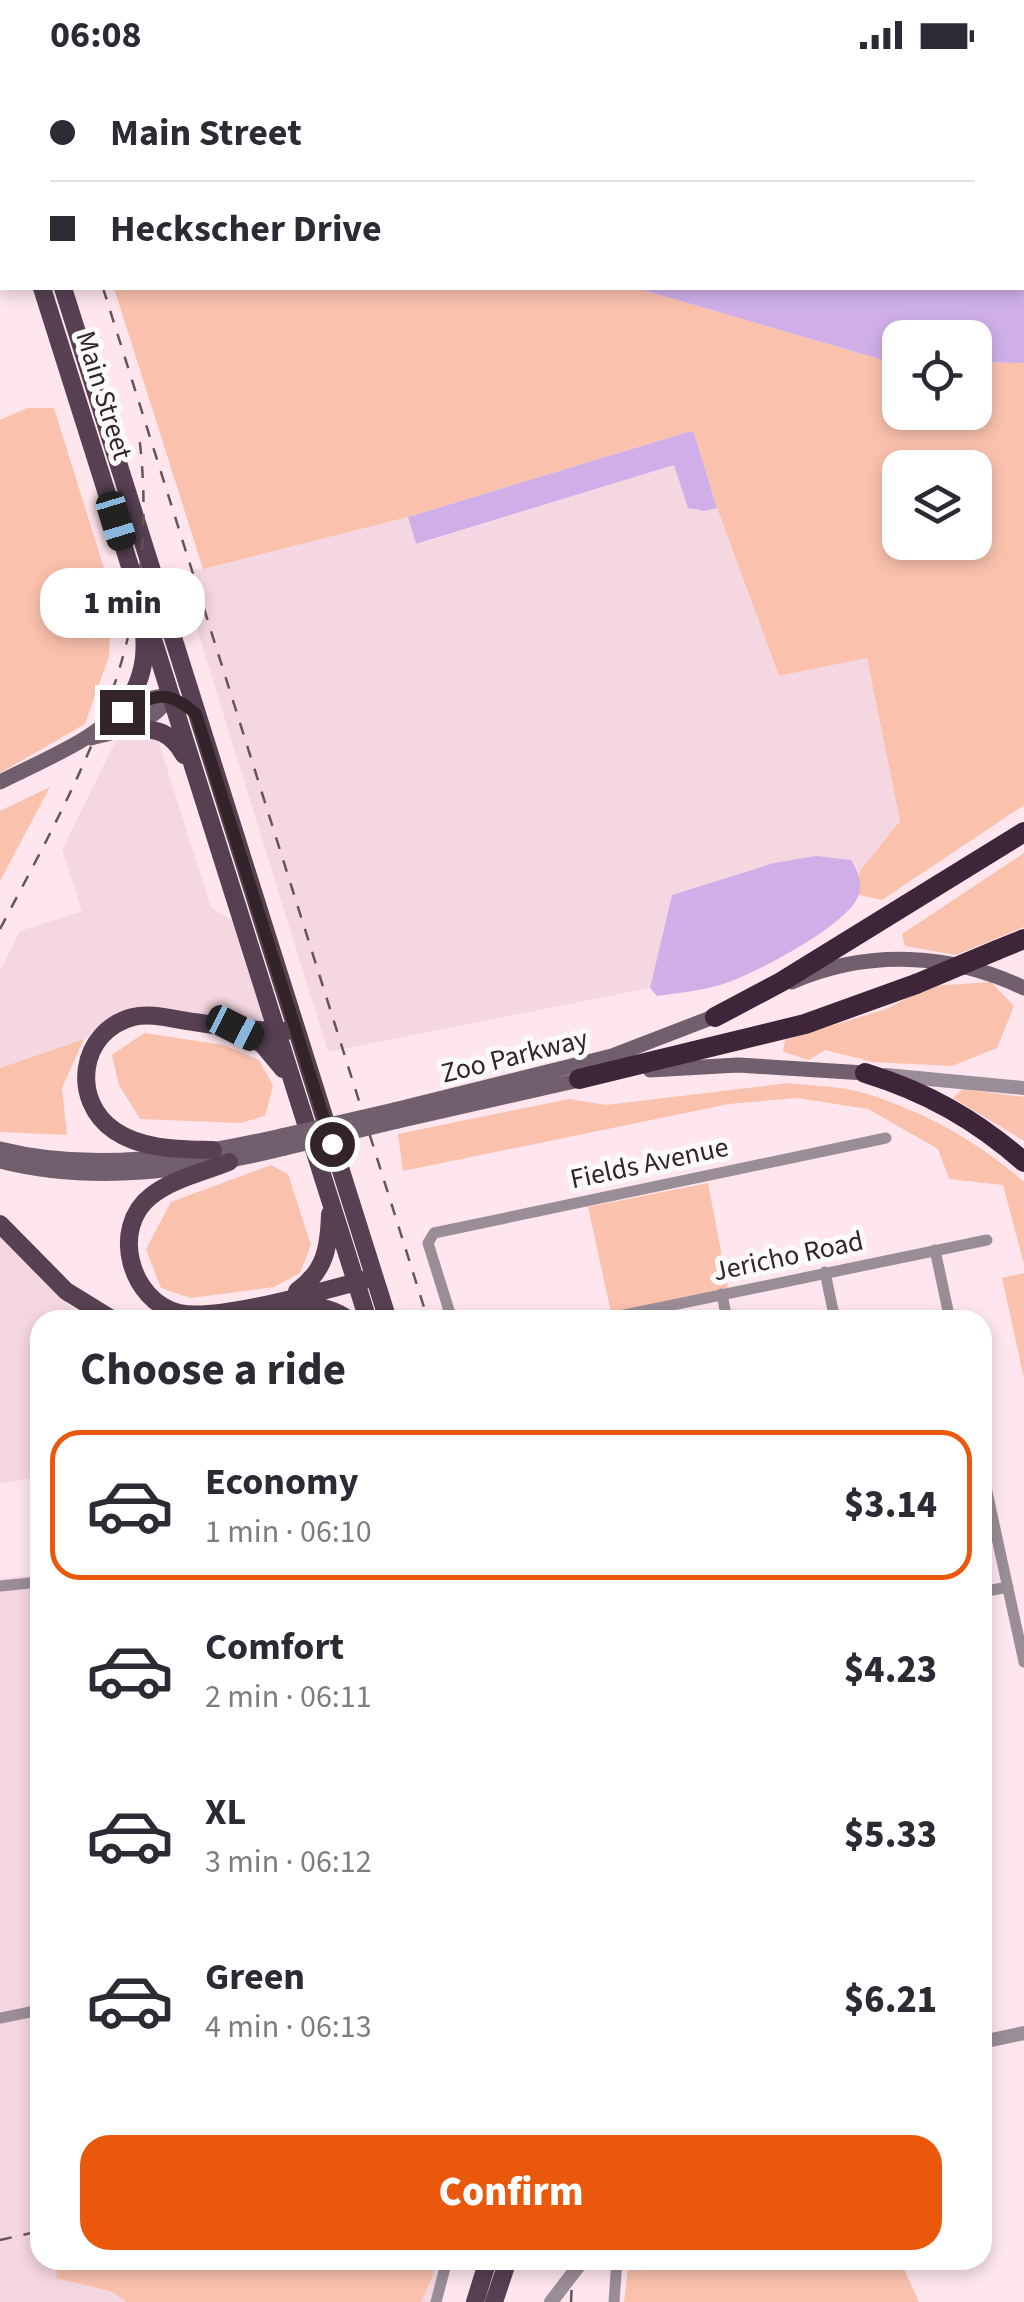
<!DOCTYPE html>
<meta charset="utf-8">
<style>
:root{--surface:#fff;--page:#f7f7f7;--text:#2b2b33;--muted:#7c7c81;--line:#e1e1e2;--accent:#ea580c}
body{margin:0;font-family:"Source Sans 3",sans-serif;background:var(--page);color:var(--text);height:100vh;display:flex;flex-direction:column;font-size:38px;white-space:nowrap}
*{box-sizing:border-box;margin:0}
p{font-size:32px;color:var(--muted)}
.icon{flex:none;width:55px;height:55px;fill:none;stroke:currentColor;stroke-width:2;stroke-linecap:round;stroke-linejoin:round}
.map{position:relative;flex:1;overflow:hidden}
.sheet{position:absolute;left:30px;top:1240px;width:962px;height:960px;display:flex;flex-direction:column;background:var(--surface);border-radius:30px;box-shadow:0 5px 15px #0003}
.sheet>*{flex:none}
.hud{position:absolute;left:0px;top:0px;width:1025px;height:220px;box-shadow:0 5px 15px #0003;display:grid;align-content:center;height:220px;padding:0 50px;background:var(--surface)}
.controls{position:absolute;left:882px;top:250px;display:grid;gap:20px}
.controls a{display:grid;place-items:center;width:110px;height:110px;border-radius:20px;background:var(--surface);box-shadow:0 5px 15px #0003;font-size:50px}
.end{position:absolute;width:45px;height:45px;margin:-22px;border:12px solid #332429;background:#fff;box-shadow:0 0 0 5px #fff}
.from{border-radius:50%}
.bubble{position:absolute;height:70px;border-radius:30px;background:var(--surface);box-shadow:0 5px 15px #0003;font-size:32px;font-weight:800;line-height:70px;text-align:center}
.car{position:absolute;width:30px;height:60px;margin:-30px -15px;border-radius:12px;box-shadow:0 0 8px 2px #0007;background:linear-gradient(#222 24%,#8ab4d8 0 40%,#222 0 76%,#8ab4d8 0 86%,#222 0)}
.hud b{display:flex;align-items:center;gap:35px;height:95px;font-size:38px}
.hud b+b{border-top:2px solid var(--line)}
.hud i{width:25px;height:25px;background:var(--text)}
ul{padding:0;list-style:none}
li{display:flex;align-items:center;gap:30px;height:150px;margin:0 20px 15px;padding:0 30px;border:5px solid transparent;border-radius:30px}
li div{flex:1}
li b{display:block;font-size:38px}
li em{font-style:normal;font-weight:800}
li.selected{border-color:var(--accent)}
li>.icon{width:90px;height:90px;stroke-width:1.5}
h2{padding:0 50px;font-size:45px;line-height:120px}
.primary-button{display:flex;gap:20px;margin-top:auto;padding:20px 50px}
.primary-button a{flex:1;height:115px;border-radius:30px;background:var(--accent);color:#fff;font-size:40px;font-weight:800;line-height:115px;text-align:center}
.status{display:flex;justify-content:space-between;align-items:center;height:70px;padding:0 50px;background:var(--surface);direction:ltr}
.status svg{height:28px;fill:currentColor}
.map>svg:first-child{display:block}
</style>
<div class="status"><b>06:08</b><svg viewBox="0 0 49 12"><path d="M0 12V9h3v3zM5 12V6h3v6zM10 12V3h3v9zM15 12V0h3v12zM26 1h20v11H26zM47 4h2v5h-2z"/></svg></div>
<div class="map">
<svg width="1024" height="2232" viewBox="0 0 1024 2232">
<rect width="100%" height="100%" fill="#ffe6ee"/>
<path fill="#f5d7e1" d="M674,395L695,441L717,438L779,606L867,588L900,751L859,802L851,790L672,825L650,918L328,982L180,504L408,447L416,474H419Z
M144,663L156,664L211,837L236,853L265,947L259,953L147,942L95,965L0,998V901L20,861L82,841L62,780L116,670Z
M0,1163L69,1235L92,1250H40V1406L0,1414Z
M40,1505V2190H449L437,2232H0V1508Z"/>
<path fill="#fac2ad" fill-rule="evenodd" d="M494,0H1024V158L1022,2Z
M114,218H636L900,295V342H975V292L1024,293V735L882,830L859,825V802L900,751L867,588L779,606L717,438L694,363L691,361L408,447L203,499ZM900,398H975V472H900Z
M27,338H54L112,524L109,586L85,654L0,703V350Z
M50,717L0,811V741Z
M1024,783V857L956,885L905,876L902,864Z
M991,912L1014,936L997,978L952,996L873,992L825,980L809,990L783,982L785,970L886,939L931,916Z
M144,963L224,975L259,990L273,1016L265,1046L240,1053L140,1049L119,1015L112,985Z
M84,969L62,1018L67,1065L0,1062V998Z
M788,1013C814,1016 842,1016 867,1024C925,1042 979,1072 1024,1112V1194L1003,1115L949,1109L938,1079L868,1039L797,1028L729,1034L403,1101L398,1064L569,1029L606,1035Z
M962,1019L1024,1027V1071L953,1028Z
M271,1095L288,1104L311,1175L300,1203L274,1217L191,1228L161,1218L146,1179L171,1132Z
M708,1113L728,1218L611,1242L588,1137Z
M1024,1203V1308L1002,1208Z
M58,2190H436L432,2208L421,2232H127L110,2221L56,2208Z
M629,2190H900L919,2232H624Z"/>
<path fill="#d0afe9" d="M1024,158V293L975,292V268H900V295L636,218H1022Z
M691,361L694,363L717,438L704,441L688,438L674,395L416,474L408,447Z
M816,786L851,790C858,800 863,814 858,827C845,857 751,906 720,915C700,921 678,923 657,926L650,918L672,825L774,793Z"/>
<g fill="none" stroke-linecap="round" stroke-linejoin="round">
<path stroke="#9a8d97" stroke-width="11" d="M935,1180L950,1250
M825,1202L835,1250
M722,1224L727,1250
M452,1250L428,1173L434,1163L886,1068
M600,1250L987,1170
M982,1399L1024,1592
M0,1516L40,1512
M982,1522L1008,1517
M0,1948L40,1940
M436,2232L447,2190
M614,2232L617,2190"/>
<path stroke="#9a8d97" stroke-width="14" d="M886,1005L1024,1018
M982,1972L1024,1963"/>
<path stroke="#725f6e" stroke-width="15" d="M91,668C122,660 152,655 170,626
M0,712C26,699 53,687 79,672C108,656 134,625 170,626
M792,912C867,879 951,883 1024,918
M650,1000L738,995L865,1003
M394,1040L612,986L721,944
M398,1051L588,1008
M0,1079C92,1102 190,1087 281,1066
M0,1091C93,1115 193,1101 285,1078"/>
<path stroke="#564052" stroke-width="18" d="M0,18L2,26
M0,83L2,91
M42,218L368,1250
M63,218L388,1250
M122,642C139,617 147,594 144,564
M132,659C157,658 171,662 184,685
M240,961L263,975L283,999
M213,1080C181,1079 143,1080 115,1061C70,1031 79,961 133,947C152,942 175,950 194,952C225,957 256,961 287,961
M229,1092C204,1102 172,1109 151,1126C110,1158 130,1231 179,1243C218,1252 325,1220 368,1209
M0,1154L66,1221L113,1250
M297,1221C325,1201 329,1178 330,1144
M286,1237C308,1234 330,1236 349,1250
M475,2232L488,2190
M494,2232L508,2190"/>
<path stroke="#3e2539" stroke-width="20" d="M997,880L1024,869
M715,947L781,912L1024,762
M865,1003C927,1022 976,1050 1024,1092
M579,1009L805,954L916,914"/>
<path stroke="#655459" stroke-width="2.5" stroke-dasharray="12 12" stroke-linecap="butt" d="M35,0L36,2
M103,218L428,1250
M0,859C88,692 163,562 139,365
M0,2170L40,2161
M571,2232L573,2190"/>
<path stroke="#9a8d97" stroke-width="14" d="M551,2232L583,2190"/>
<path stroke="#725f6e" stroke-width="15" d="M281,1066L394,1040
M285,1078L398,1051"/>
<path stroke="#3e2539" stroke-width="20" d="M916,914L997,880"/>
</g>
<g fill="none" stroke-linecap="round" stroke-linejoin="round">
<path stroke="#332429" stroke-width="12" d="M122,642C157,625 165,618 196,644L332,1074"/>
</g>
<g text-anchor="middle" stroke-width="10" stroke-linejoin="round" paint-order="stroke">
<g font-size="28" fill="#332429" stroke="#fbfbfb">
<text transform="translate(105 325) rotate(73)" y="10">Main Street</text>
<text transform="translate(514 985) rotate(-14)" y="10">Zoo Parkway</text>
<text transform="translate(649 1092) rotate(-12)" y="10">Fields Avenue</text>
<text transform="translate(788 1185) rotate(-12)" y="10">Jericho Road</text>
</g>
</g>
</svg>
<div class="controls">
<a><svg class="icon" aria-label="locate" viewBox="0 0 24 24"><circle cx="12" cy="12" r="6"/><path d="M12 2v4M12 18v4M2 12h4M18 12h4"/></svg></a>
<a><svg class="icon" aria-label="layers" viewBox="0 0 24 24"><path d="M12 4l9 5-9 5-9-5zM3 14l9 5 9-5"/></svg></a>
</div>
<i class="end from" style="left:332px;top:1074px"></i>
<i class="end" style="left:122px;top:642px"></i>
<div class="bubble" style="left:40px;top:498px;width:165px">1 min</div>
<i class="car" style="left:116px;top:451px;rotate:163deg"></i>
<i class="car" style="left:235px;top:958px;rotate:117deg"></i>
<div class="hud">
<b><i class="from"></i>Main Street</b>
<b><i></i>Heckscher Drive</b>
</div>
<section class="sheet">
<h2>Choose a ride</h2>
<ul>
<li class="selected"><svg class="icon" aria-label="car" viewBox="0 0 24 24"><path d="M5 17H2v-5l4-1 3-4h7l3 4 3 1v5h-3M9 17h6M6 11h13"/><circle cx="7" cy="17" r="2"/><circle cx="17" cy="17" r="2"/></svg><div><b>Economy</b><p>1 min · 06:10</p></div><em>$3.14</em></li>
<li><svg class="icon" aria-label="car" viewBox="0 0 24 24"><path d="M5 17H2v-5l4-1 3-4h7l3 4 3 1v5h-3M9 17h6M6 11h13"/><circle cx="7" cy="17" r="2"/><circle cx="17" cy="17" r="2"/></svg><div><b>Comfort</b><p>2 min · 06:11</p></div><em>$4.23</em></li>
<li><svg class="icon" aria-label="car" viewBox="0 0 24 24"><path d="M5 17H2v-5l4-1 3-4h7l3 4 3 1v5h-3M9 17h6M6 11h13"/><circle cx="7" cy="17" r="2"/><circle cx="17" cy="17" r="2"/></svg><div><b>XL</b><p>3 min · 06:12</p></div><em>$5.33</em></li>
<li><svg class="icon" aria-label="car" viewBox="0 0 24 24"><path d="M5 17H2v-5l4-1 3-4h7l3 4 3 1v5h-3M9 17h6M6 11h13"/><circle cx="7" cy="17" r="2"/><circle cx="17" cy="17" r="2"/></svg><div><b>Green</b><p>4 min · 06:13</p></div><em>$6.21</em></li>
</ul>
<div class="primary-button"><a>Confirm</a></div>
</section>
</div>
